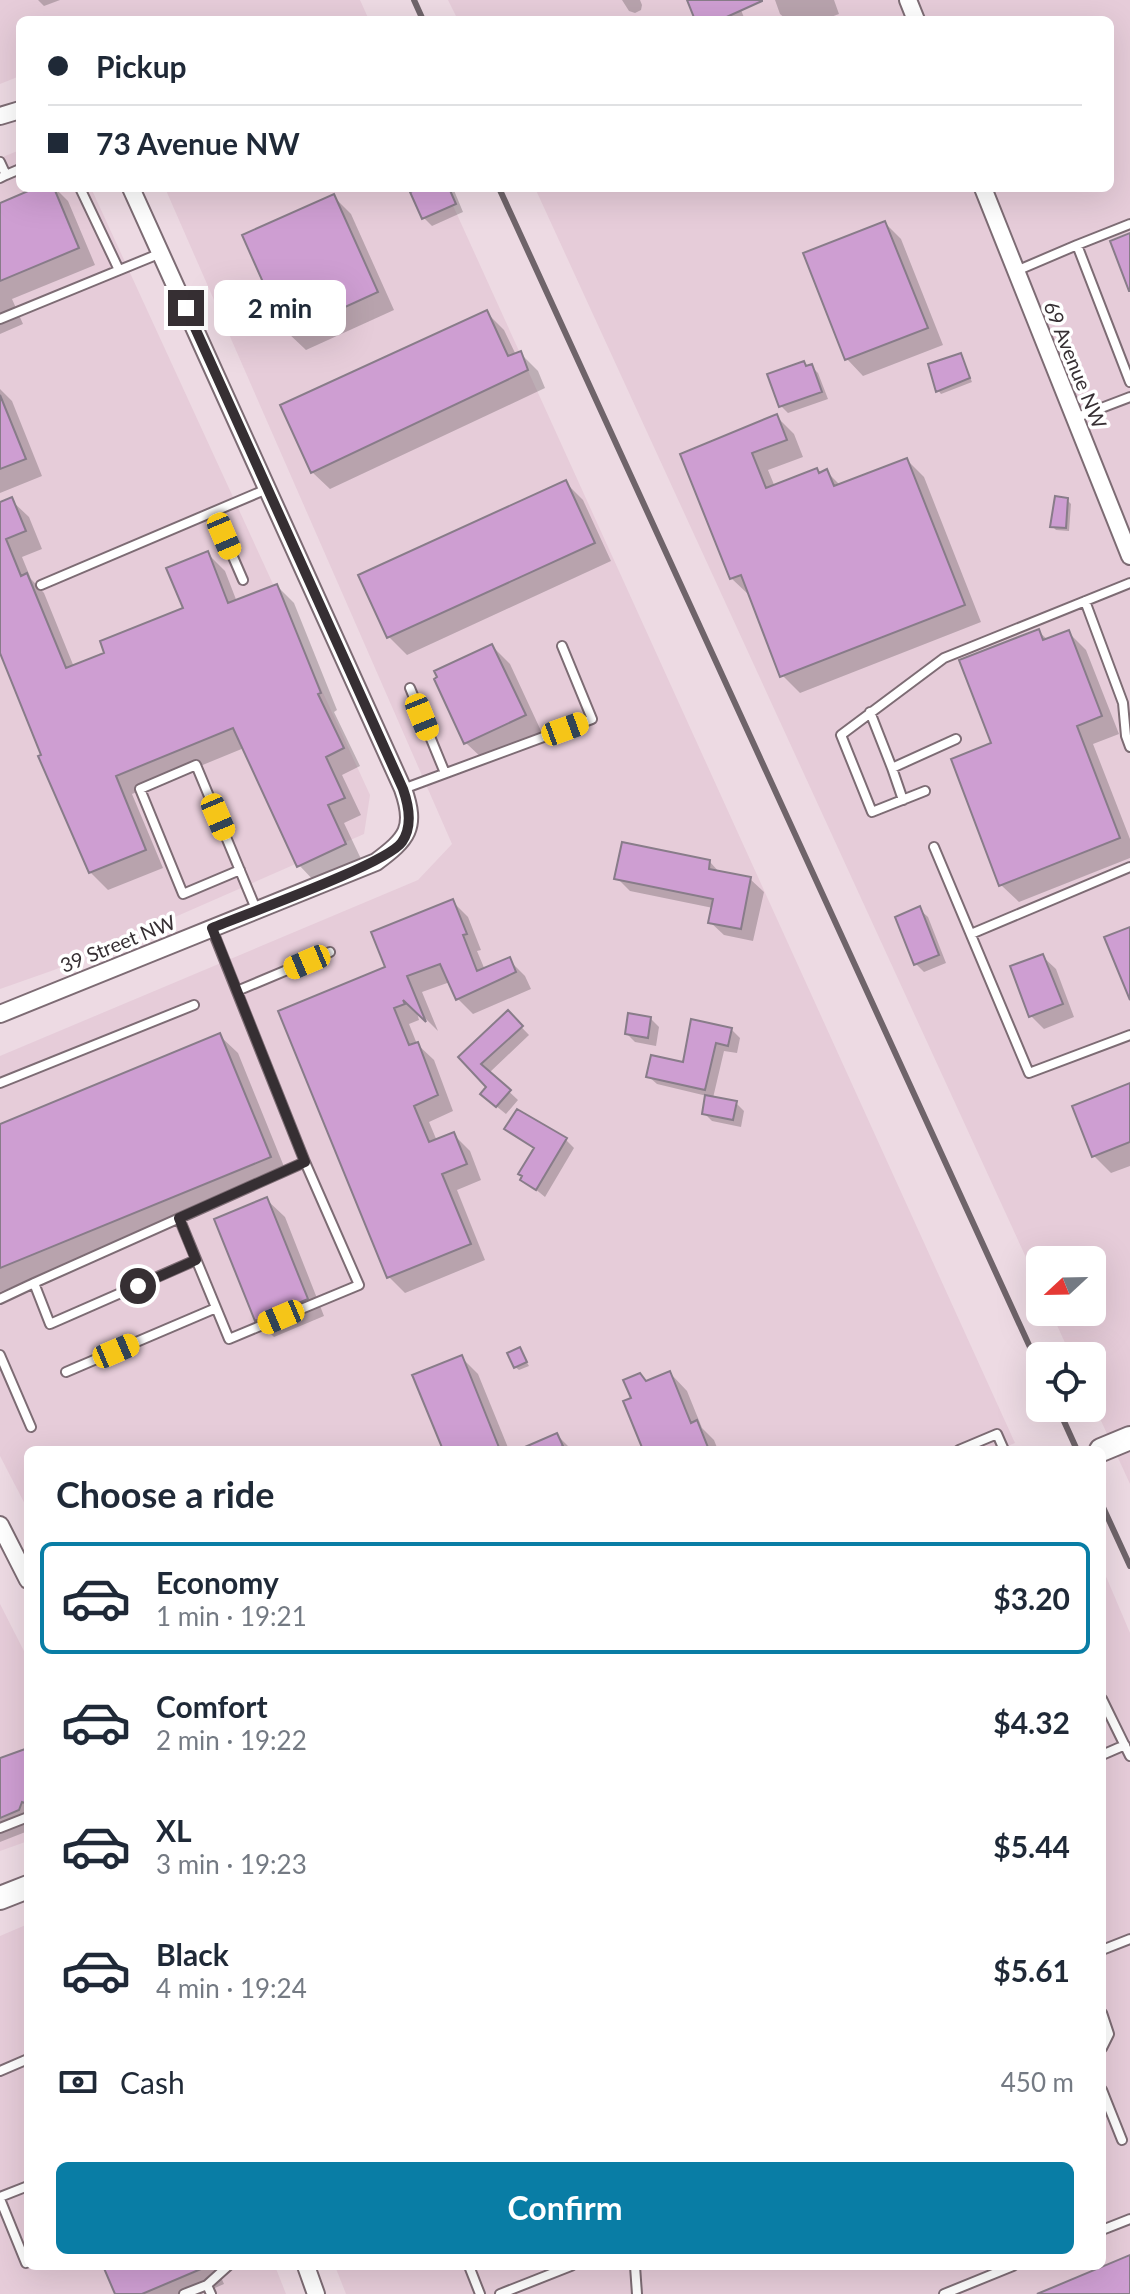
<!DOCTYPE html>
<meta charset="utf-8">
<style>
:root{--surface:#fff;--page:#f6f6f7;--text:#1f2937;--muted:#747a83;--line:#e0e1e3;--accent:#097da5}
body{margin:0;font-family:Lato,sans-serif;background:var(--page);color:var(--text);height:100vh;display:flex;flex-direction:column;font-size:30px;white-space:nowrap}
*{box-sizing:border-box;margin:0}
p{font-size:26px;color:var(--muted)}
.icon{flex:none;width:44px;height:44px;fill:none;stroke:currentColor;stroke-width:2;stroke-linecap:round;stroke-linejoin:round}
.map{position:relative;flex:1;overflow:hidden}
.side{position:absolute;left:24px;top:1446px;width:1082px;height:824px;display:flex;flex-direction:column;background:var(--surface);border-radius:12px;box-shadow:0 8px 32px #0002}
.side>*{flex:none}
.guide{position:absolute;left:16px;top:16px;width:1098px;height:176px;border-radius:12px;box-shadow:0 8px 32px #0002;display:grid;align-content:center;height:176px;padding:0 32px;background:var(--surface)}
.needle{width:52px;rotate:248deg}
.controls{position:absolute;left:1026px;top:1246px;display:grid;gap:16px}
.controls a{display:grid;place-items:center;width:80px;height:80px;border-radius:12px;background:var(--surface);box-shadow:0 8px 32px #0002;font-size:40px}
.end{position:absolute;width:36px;height:36px;margin:-18px;border:10px solid #362f33;background:#fff;box-shadow:0 0 0 4px #fff}
.from{border-radius:50%}
.bubble{position:absolute;height:56px;border-radius:12px;background:var(--surface);box-shadow:0 8px 32px #0002;font-size:26px;font-weight:700;line-height:56px;text-align:center}
.car{position:absolute;width:24px;height:48px;margin:-24px -12px;border-radius:10px;box-shadow:0 0 6px 2px #0007;background:linear-gradient(#f5c518 24%,#345 0 40%,#f5c518 0 76%,#345 0 86%,#f5c518 0)}
.guide b{display:flex;align-items:center;gap:28px;height:76px;font-size:30px}
.guide b+b{border-top:2px solid var(--line)}
.guide i{width:20px;height:20px;background:var(--text)}
ul{padding:0;list-style:none}
li{display:flex;align-items:center;gap:24px;height:112px;margin:0 16px 12px;padding:0 16px;border:4px solid transparent;border-radius:12px}
li div{flex:1}
li b{display:block;font-size:30px}
li em{font-style:normal;font-weight:700}
li.active{border-color:var(--accent)}
li>.icon{width:72px;height:72px;stroke-width:1.5}
h2{padding:0 32px;font-size:36px;line-height:96px}
.pay{display:flex;align-items:center;gap:20px;height:88px;padding:0 32px;font-size:30px}
.pay p{margin-inline-start:auto}
.primary-button{display:flex;gap:16px;margin-top:auto;padding:16px 32px}
.primary-button a{flex:1;height:92px;border-radius:12px;background:var(--accent);color:#fff;font-size:32px;font-weight:700;line-height:92px;text-align:center}
.map>svg:first-child{display:block}
</style>
<div class="map">
<svg width="1130" height="2294" viewBox="0 0 1130 2294">
<rect width="100%" height="100%" fill="#eddae3"/>
<path fill="#e6ccd9" d="M0,0H360L369,20H20V76L0,84Z
M448,0H1130V1484L1092,1401V1356H1071L1051,1312H1092V1260H1040V1288L535,188H1110V20H458Z
M20,150V188H91L370,795L364,834L54,970L0,989V158Z
M165,188H445L1015,1443L999,1450H28V1510L0,1456V1056L418,880L452,844Z
M1102,1567L1130,1633V2294H346L335,2266H1102Z
M0,1604L28,1659V1841L0,1851Z
M28,1924V2266H275L286,2294H0V1936Z"/>
<path fill="#0003" d="M38,0H60L44,6Z
M622,0H640L642,5L641,10L635,13L629,11Z
M689,0H737L745,20H697Z
M775,0H834L839,14L823,20H787L780,14Z
M41,188H55L68,201L95,265L12,299L23,324L0,334V205Z
M424,188H453L463,212L432,226L424,218Z
M333,196L351,214L394,310L306,350L288,333Z
M885,223L901,239L943,345L863,376L847,359L806,254Z
M486,312L504,330L516,355L520,353L538,371L545,388L330,489L312,472Z
M961,355L972,382L941,394L938,390Z
M804,363L807,367L811,366L818,373L828,399L788,413L781,406Z
M0,389L12,401L42,476L0,493Z
M777,417L794,434L803,457L768,470L775,487L827,472L841,486L907,460L924,477L981,622L800,693L782,675L749,595L731,578L682,455Z
M566,483L583,500L611,561L407,655L389,637Z
M11,500L29,517L42,549L22,557L31,579L44,593L74,667L107,654L185,609L207,553L225,571L237,602L277,586L294,603L337,710L334,712L360,766L342,775L361,815L344,823L362,861L316,883L299,865L244,748L132,794L163,868L108,890L90,872L0,647V503Z
M1067,500L1071,504L1069,531L1056,530L1052,526Z
M1038,631L1048,640L1068,632L1086,650L1119,734L1093,744L1130,839V858L1019,902L1001,885Z
M492,646L510,664L542,733L484,760L466,743Z
M710,862L720,873L750,879L764,892L753,941L724,935L710,922L713,908L630,891L617,878Z
M452,901L468,917L481,950L477,951L485,970L509,960L525,976L531,989L473,1014L457,998L450,982L422,992L438,1031L416,1009L419,1020L409,1024L417,1044L434,1060L453,1111L429,1122L437,1141L454,1135L470,1151L481,1180L457,1190L485,1260L405,1293L389,1277L388,968Z
M919,909L928,917L946,963L924,972L916,964Z
M1042,956L1056,969L1074,1017L1044,1029L1031,1016Z
M508,1013L529,1035L489,1073L518,1100L506,1114L491,1102L488,1087L460,1057Z
M651,1019L659,1027L656,1046L635,1042L627,1034Z
M731,1029L740,1038L737,1053L724,1051L713,1098L736,1103L744,1111L741,1127L712,1121L704,1113L707,1096L657,1084L648,1076L684,1065Z
M220,1036L238,1053L287,1174L0,1292V1126Z
M1130,1086V1166L1111,1173L1094,1156Z
M507,1129L566,1140L574,1148L545,1197L523,1179L536,1150Z
M267,1200L285,1217L324,1316L274,1337L257,1320Z
M520,1350L529,1366L519,1370L515,1367Z
M461,1357L478,1374L509,1450H445Z
M670,1373L687,1391L702,1428L714,1440L718,1450H645L633,1399Z
M557,1435L572,1450H548Z
M0,1760L28,1764V1831L0,1842Z
M105,2266H216L224,2284L201,2294H117Z"/>
<path fill="#ce9ed2" stroke="#887c89" stroke-width="2" d="M687,0H762V1L720,20H695Z
M35,188H54L79,248L0,281V203Z
M420,188H449L456,204L422,219L410,192Z
M334,194L378,292L286,334L242,235Z
M885,221L928,328L845,360L803,253Z
M1130,233V291H1129L1110,241Z
M487,310L508,356L521,351L528,370L311,473L280,405Z
M961,353L970,378L936,392L928,364Z
M804,361L806,366L812,364L822,392L779,407L767,374Z
M0,395L26,459L0,469Z
M777,414L787,440L752,453L766,488L817,468L819,473L827,469L834,486L907,458L965,605L780,677L741,575L730,579L680,454Z
M566,480L595,543L387,638L358,575Z
M1055,496L1068,498L1066,528L1050,527Z
M12,497L26,531L6,539L21,576L27,573L66,668L104,653L100,641L183,608L166,568L208,551L228,603L277,584L321,693L318,694L344,748L326,757L345,798L328,805L346,844L297,867L233,728L116,776L146,850L89,873L38,756L41,755L0,653V502Z
M1039,629L1043,640L1069,630L1102,716L1077,726L1120,838L999,886L951,759L991,743L959,660Z
M492,644L526,715L464,744L434,679L437,677L434,671Z
M622,842L710,860L709,869L751,877L741,929L708,923L713,899L614,879Z
M453,899L467,934L463,935L477,971L510,957L516,972L456,1000L440,964L407,976L426,1022L403,1000L405,1004L394,1008L409,1045L418,1042L438,1095L414,1106L429,1142L454,1132L467,1164L442,1174L471,1244L387,1278L278,1011L385,967L371,932Z
M920,906L939,955L914,965L895,917Z
M1130,927V1000L1104,937Z
M1043,954L1063,1004L1029,1017L1010,966Z
M508,1010L523,1026L481,1064L511,1090L496,1107L480,1094L486,1087L458,1057Z
M628,1013L651,1017L648,1038L625,1034Z
M691,1019L732,1028L728,1046L716,1043L705,1090L646,1077L651,1055L683,1062Z
M220,1033L271,1157L0,1268V1124Z
M1130,1083V1142L1092,1157L1072,1106Z
M705,1095L737,1101L733,1120L702,1114Z
M517,1109L567,1138L536,1190L520,1180L522,1176L518,1174L534,1148L504,1129Z
M267,1197L308,1299L255,1321L214,1219Z
M520,1347L527,1362L514,1368L507,1353Z
M462,1355L500,1450H443L413,1377L412,1375Z
M670,1371L691,1423L697,1420L709,1450H643L623,1401L631,1398L623,1380L640,1373L646,1381Z
M557,1433L563,1446L554,1450H518Z
M28,1748V1804L22,1802L19,1810L0,1818V1758Z
M1130,2255V2294H1037Z
M103,2266H208L142,2294H115Z"/>
<g fill="none" stroke-linecap="round" stroke-linejoin="round">
<defs>
<path id="service" d="M0,162L6,175L0,178
M6,175L20,169
M80,188L119,270
M1077,245L1130,224
M1016,271L1077,245L1130,382
M0,319L161,253
M1075,418L1130,397
M214,513L243,580
M41,585L267,489
M1085,601L1123,703L1126,736L1130,747
M410,688L445,773
M870,712L892,768L956,739
M892,768L903,800
M403,789L592,719L562,646
M925,791L872,812L841,735L944,658L1130,583
M934,847L1029,1073L1130,1035
M240,870L183,894L140,789L196,765L256,909
M212,929L305,1162
M971,934L1130,867
M237,991L330,952
M0,1083L194,1005
M34,1283L50,1324L196,1260
M0,1299L34,1283L305,1162L359,1285L229,1339L179,1218
M0,1355L31,1427
M66,1372L216,1308
M959,1450L997,1434L1004,1450
M1102,1699L1130,1756
M1102,1755L1125,1745
M0,1828L28,1817
M1102,1950L1130,1939
M1102,2013L1109,2034L1102,2048
M0,2071L28,2059
M1102,2090L1122,2140
M0,2197L28,2186
M0,2199L26,2263
M1102,2230L1130,2219
M469,2266L480,2294
M635,2266L637,2294
M207,2285L228,2266
M184,2294L207,2285L211,2294
M500,2294L571,2266
M944,2294L1013,2266"/>
<path id="minor" d="M908,0L916,20
M0,116L20,110
M983,188L1130,556
M0,1014L376,862C407,839 417,828 403,789L131,188
M0,1525L28,1580
M306,2266L316,2294"/>
<path id="tertiary" d="M1101,1450L1130,1438
M0,1898L28,1887"/>
</defs>
<use href="#service" stroke="#7d6c74" stroke-width="12"/>
<use href="#minor" stroke="#7d6c74" stroke-width="20"/>
<use href="#tertiary" stroke="#7d6c74" stroke-width="26"/>
<use href="#service" stroke="#fff" stroke-width="8"/>
<use href="#minor" stroke="#fff" stroke-width="16"/>
<use href="#tertiary" stroke="#fff" stroke-width="22"/>
<path stroke="#6f646a" stroke-width="6" d="M414,0L423,20
M499,188L1040,1369
M1058,1408L1077,1450
M1102,1505L1130,1566"/>
</g>
<g fill="none" stroke-linecap="round" stroke-linejoin="round">
<path stroke="#362f33" stroke-width="10" d="M138,1286L196,1260L179,1218L305,1162L212,928C245,914 387,864 402,842C413,826 409,806 403,789L186,308"/>
</g>
<g text-anchor="middle" stroke-width="7" stroke-linejoin="round" paint-order="stroke">
<g font-size="20" fill="#362f33" stroke="#fff">
<text transform="translate(1075 365) rotate(68)" y="7">69 Avenue NW</text>
<text transform="translate(118 944) rotate(-22)" y="7">39 Street NW</text>
</g>
</g>
</svg>
<div class="controls">
<a><svg class="needle" viewBox="-14 -14 28 28"><path d="M0-13l5 13h-10z" fill="#e53935"/><path d="M0 13l5-13h-10z" fill="#747a83"/></svg></a>
<a><svg class="icon" aria-label="locate" viewBox="0 0 24 24"><circle cx="12" cy="12" r="6"/><path d="M12 2v4M12 18v4M2 12h4M18 12h4"/></svg></a>
</div>
<i class="end from" style="left:138px;top:1286px"></i>
<i class="end" style="left:186px;top:308px"></i>
<div class="bubble" style="left:214px;top:280px;width:132px">2 min</div>
<i class="car" style="left:224px;top:536px;rotate:157deg"></i>
<i class="car" style="left:422px;top:717px;rotate:158deg"></i>
<i class="car" style="left:565px;top:729px;rotate:70deg"></i>
<i class="car" style="left:218px;top:817px;rotate:157deg"></i>
<i class="car" style="left:307px;top:962px;rotate:247deg"></i>
<i class="car" style="left:281px;top:1317px;rotate:247deg"></i>
<i class="car" style="left:116px;top:1351px;rotate:67deg"></i>
<div class="guide">
<b><i class="from"></i>Pickup</b>
<b><i></i>73 Avenue NW</b>
</div>
<section class="side">
<h2>Choose a ride</h2>
<ul>
<li class="active"><svg class="icon" aria-label="car" viewBox="0 0 24 24"><path d="M5 17H2v-5l4-1 3-4h7l3 4 3 1v5h-3M9 17h6M6 11h13"/><circle cx="7" cy="17" r="2"/><circle cx="17" cy="17" r="2"/></svg><div><b>Economy</b><p>1 min · 19:21</p></div><em>$3.20</em></li>
<li><svg class="icon" aria-label="car" viewBox="0 0 24 24"><path d="M5 17H2v-5l4-1 3-4h7l3 4 3 1v5h-3M9 17h6M6 11h13"/><circle cx="7" cy="17" r="2"/><circle cx="17" cy="17" r="2"/></svg><div><b>Comfort</b><p>2 min · 19:22</p></div><em>$4.32</em></li>
<li><svg class="icon" aria-label="car" viewBox="0 0 24 24"><path d="M5 17H2v-5l4-1 3-4h7l3 4 3 1v5h-3M9 17h6M6 11h13"/><circle cx="7" cy="17" r="2"/><circle cx="17" cy="17" r="2"/></svg><div><b>XL</b><p>3 min · 19:23</p></div><em>$5.44</em></li>
<li><svg class="icon" aria-label="car" viewBox="0 0 24 24"><path d="M5 17H2v-5l4-1 3-4h7l3 4 3 1v5h-3M9 17h6M6 11h13"/><circle cx="7" cy="17" r="2"/><circle cx="17" cy="17" r="2"/></svg><div><b>Black</b><p>4 min · 19:24</p></div><em>$5.61</em></li>
</ul>
<div class="pay"><svg class="icon" aria-label="cash" viewBox="0 0 24 24"><path d="M3 7h18v10H3z"/><circle cx="12" cy="12" r="2"/></svg>Cash<p>450 m</p></div>
<div class="primary-button"><a>Confirm</a></div>
</section>
</div>
